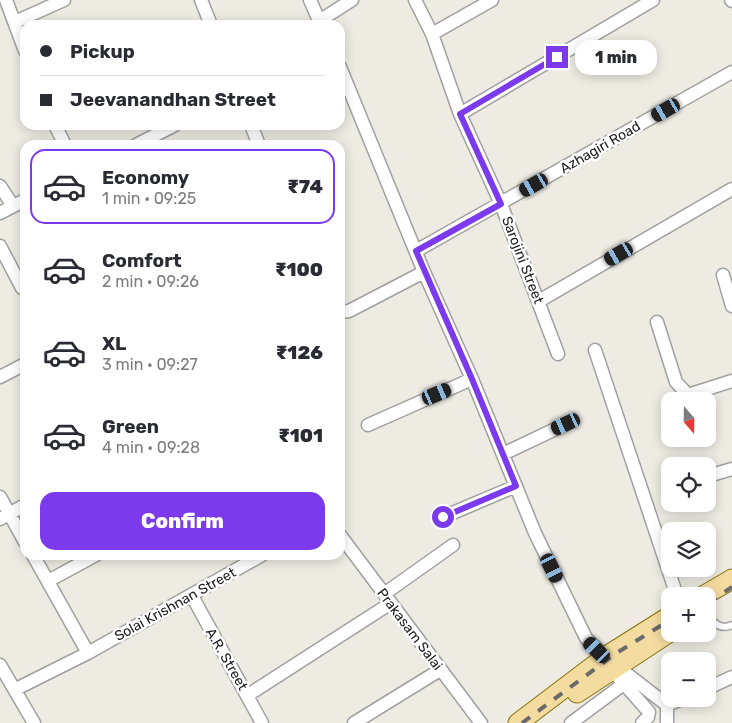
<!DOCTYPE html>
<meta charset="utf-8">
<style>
:root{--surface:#fff;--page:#f2f2f3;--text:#2b2b33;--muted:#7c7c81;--line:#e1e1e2;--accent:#7c3aed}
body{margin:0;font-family:Rubik,sans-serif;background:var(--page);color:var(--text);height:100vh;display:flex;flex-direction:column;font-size:19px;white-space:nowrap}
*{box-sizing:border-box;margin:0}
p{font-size:16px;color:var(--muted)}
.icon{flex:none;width:28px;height:28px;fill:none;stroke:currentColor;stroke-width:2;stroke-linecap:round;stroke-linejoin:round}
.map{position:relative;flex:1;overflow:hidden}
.panel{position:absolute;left:20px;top:140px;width:325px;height:420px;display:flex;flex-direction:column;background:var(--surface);border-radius:15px;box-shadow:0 2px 12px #0003}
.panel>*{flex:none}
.guide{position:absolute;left:20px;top:20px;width:325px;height:110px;border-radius:15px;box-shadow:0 2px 12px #0003;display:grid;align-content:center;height:110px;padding:0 20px;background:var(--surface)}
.needle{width:32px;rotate:160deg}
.controls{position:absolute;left:661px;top:392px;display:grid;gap:10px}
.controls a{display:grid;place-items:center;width:55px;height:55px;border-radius:10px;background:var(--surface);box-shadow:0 2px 12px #0003;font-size:25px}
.end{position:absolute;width:22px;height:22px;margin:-11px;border:6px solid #7c3aed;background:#fff;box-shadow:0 0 0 2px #fff}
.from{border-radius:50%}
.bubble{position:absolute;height:35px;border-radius:15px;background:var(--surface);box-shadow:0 2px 12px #0003;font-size:16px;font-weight:800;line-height:35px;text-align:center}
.car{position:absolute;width:15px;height:30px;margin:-15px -8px;border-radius:6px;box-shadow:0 0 4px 1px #0007;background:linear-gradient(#222 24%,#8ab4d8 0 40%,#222 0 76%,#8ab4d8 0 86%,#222 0)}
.guide b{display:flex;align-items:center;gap:18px;height:48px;font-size:19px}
.guide b+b{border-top:1px solid var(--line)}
.guide i{width:12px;height:12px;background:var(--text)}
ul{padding:9px 0 0;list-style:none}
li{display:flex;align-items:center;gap:15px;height:75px;margin:0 10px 8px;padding:0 10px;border:2px solid transparent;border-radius:15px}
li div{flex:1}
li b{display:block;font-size:19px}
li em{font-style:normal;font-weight:800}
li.selected{border-color:var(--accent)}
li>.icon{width:45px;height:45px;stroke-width:1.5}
.action{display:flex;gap:10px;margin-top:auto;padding:10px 20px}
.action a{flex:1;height:58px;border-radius:15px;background:var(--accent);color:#fff;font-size:20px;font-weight:800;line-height:58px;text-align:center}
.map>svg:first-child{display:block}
</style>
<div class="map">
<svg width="732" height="723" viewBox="0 0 732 723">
<rect width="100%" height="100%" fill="#edebe2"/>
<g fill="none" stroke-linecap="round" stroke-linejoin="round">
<defs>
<path id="service" d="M708,616C715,624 721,630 732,625"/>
<path id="minor" d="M6,0L25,51
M201,0L211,25
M310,0L321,25
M415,0L432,34L460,114L501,204L558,354
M731,0L732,1
M319,21L352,0
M15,22L64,0
M432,34L492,0
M340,67L424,272L472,379L535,533L586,638L605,657L667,705V723
M460,114L653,0
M55,125L65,145
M251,125L259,145
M136,145L175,125
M0,186L13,206
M0,213L25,200
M0,246L22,288
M416,251L732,72
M723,275L732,306
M539,301L732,189
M340,312L349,311L424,272
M657,322L676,382L688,395L732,381
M595,350L677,596
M0,377L25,364
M368,425L472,379
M503,454L566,424
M708,476L732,469
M0,497L25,542
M443,517L516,486
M0,519L25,505
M340,535L481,723
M33,555L88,653
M48,581L96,555
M384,594L453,545
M192,596L262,723
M0,665L34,723
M612,670L649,712L648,717L642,723
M708,688L732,677
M16,689L88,653L262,555
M248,695L391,603
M667,705L682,699
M354,723L440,670
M571,723L625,683"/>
<path id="primary" d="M703,596L732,579
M577,693L670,632
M518,723L605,657L670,616"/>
</defs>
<use href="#service" stroke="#a0a0a0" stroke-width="9"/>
<use href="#minor" stroke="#a0a0a0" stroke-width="15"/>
<use href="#primary" stroke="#89710b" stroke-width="21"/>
<use href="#service" stroke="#fff" stroke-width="6"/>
<use href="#minor" stroke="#fff" stroke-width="12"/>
<use href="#primary" stroke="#f4dca0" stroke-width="19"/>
<path stroke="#6a6a6a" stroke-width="4" stroke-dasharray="10 10" stroke-linecap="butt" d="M708,603L732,587
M522,723L615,654L670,620"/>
</g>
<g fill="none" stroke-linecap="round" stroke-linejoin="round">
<path stroke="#7c3aed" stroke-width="6" d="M443,517L516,486L472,379L416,251L501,204L460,114L557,57"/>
</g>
<g text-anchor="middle" stroke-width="5" stroke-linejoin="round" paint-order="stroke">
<g font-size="14" fill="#1c1c1c" stroke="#fff">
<text transform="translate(600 147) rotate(-30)" y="5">Azhagiri Road</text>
<text transform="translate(523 260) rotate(69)" y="5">Sarojini Street</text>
<text transform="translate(175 604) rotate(-29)" y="5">Solai Krishnan Street</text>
<text transform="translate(410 629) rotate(53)" y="5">Prakasam Salai</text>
<text transform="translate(227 659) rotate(60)" y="5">A.R. Street</text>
</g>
</g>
</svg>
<div class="controls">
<a><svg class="needle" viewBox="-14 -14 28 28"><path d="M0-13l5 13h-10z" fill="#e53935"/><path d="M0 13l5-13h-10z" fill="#7c7c81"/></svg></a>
<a><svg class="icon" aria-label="locate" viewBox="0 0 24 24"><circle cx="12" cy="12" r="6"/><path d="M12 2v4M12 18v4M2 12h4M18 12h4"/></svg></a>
<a><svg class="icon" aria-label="layers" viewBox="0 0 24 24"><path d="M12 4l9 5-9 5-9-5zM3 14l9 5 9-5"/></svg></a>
<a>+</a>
<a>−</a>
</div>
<i class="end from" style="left:443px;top:517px"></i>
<i class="end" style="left:557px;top:57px"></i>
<div class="bubble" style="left:575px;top:40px;width:82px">1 min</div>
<i class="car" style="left:666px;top:110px;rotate:240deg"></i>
<i class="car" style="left:534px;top:185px;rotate:240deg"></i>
<i class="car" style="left:619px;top:254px;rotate:240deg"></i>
<i class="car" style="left:437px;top:394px;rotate:67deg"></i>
<i class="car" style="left:566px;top:424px;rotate:245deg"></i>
<i class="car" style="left:552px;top:568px;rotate:154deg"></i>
<i class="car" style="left:597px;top:650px;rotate:314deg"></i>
<div class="guide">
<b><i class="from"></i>Pickup</b>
<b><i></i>Jeevanandhan Street</b>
</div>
<section class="panel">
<ul>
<li class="selected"><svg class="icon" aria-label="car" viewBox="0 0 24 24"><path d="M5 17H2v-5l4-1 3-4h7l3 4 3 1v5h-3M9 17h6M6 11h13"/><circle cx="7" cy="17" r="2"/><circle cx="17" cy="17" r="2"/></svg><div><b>Economy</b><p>1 min · 09:25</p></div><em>₹74</em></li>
<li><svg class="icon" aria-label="car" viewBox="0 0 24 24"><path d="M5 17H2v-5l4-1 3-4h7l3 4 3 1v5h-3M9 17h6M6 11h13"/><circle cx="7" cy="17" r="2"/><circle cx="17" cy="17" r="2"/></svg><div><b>Comfort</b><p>2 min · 09:26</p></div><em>₹100</em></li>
<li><svg class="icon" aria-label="car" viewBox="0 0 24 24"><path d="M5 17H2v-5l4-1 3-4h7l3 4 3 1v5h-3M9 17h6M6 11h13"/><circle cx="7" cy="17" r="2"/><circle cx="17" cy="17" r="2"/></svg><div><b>XL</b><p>3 min · 09:27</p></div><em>₹126</em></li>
<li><svg class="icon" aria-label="car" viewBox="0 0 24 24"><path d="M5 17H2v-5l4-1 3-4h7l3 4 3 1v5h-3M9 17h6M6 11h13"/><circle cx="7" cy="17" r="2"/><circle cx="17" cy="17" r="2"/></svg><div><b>Green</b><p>4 min · 09:28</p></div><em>₹101</em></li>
</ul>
<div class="action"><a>Confirm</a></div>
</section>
</div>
